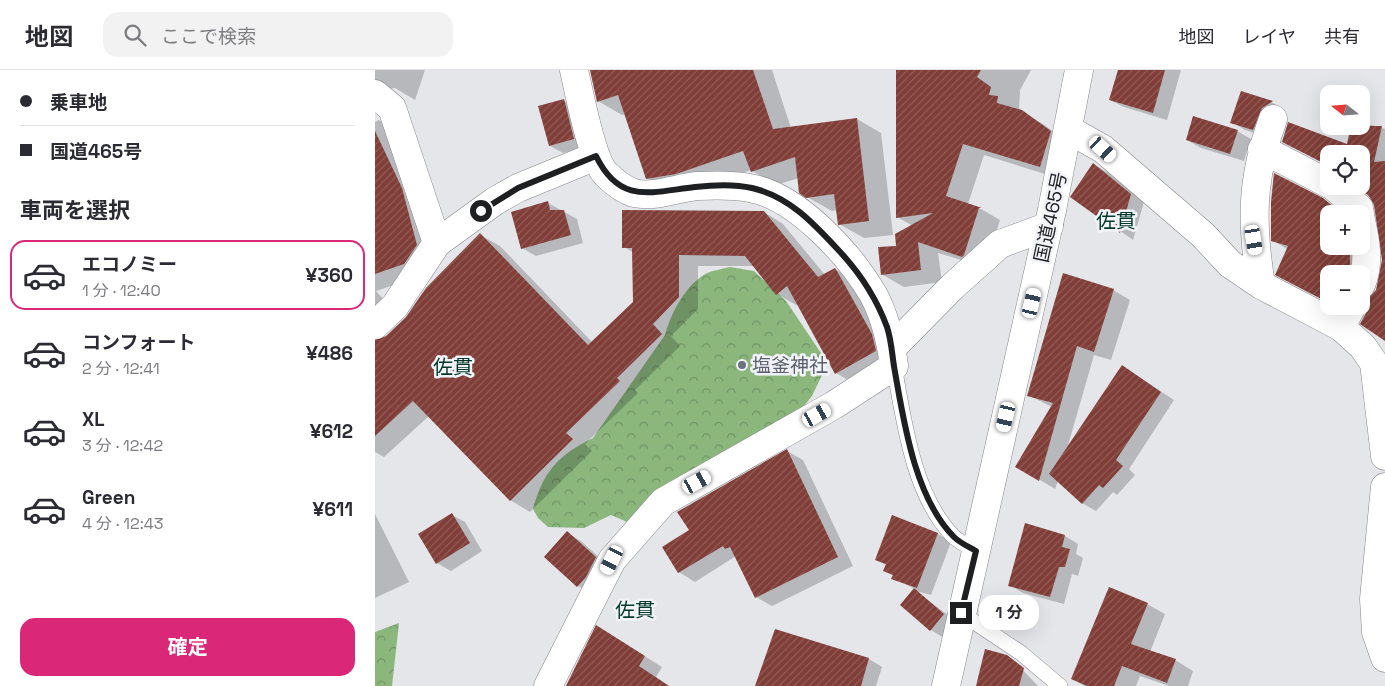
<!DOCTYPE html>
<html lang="ja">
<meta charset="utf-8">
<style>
:root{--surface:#fff;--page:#f2f2f3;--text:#2b2b33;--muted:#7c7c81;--line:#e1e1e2;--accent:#db2777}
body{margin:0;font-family:"Space Grotesk","Noto Sans JP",sans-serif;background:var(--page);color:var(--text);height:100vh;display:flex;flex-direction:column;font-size:19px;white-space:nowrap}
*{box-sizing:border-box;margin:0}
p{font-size:16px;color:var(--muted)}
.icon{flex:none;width:28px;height:28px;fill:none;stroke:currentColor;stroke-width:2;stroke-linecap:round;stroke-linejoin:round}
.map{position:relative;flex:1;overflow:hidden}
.details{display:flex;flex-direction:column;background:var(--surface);width:375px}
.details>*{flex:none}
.banner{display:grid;align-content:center;height:110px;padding:0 20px;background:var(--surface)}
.needle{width:32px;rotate:287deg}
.tools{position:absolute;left:945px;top:15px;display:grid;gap:10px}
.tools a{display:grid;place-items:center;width:50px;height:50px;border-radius:10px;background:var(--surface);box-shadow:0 5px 20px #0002;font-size:25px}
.end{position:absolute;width:22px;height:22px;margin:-11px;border:6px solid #1e1f21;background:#fff;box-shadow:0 0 0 2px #fff}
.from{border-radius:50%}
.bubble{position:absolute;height:35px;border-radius:15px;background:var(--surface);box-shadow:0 5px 20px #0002;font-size:16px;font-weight:700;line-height:35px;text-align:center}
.car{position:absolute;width:15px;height:30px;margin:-15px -8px;border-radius:6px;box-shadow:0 0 4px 1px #0007;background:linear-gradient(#fff 24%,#345 0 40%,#fff 0 76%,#345 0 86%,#fff 0)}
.banner b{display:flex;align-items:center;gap:18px;height:48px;font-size:19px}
.banner b+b{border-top:1px solid var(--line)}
.banner i{width:12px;height:12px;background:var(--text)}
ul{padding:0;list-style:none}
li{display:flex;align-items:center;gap:15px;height:70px;margin:0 10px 8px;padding:0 10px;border:2px solid transparent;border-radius:15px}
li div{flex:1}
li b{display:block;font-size:19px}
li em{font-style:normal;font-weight:700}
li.selected{border-color:var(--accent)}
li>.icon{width:45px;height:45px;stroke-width:1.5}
h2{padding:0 20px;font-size:22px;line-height:60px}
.primary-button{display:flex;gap:10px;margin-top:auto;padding:10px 20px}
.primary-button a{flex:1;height:58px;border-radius:15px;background:var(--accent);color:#fff;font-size:20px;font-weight:700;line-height:58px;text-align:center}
header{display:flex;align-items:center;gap:30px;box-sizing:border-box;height:70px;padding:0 25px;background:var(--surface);border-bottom:1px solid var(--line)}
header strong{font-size:24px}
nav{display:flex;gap:28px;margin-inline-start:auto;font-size:18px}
.search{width:350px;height:45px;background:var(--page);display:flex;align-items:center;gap:12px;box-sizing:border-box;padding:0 18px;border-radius:15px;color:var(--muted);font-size:19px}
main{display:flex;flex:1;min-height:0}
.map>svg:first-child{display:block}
</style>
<header>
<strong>地図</strong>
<div class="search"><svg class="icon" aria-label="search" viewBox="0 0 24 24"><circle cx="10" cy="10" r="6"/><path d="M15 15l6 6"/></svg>ここで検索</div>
<nav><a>地図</a><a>レイヤ</a><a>共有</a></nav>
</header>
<main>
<section class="details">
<div class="banner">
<b><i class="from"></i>乗車地</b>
<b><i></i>国道465号</b>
</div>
<h2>車両を選択</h2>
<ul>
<li class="selected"><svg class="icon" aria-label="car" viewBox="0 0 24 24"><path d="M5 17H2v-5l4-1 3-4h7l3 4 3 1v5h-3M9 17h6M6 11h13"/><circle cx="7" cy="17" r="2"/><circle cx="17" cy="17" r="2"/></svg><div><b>エコノミー</b><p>1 分 · 12:40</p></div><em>¥360</em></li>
<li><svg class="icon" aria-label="car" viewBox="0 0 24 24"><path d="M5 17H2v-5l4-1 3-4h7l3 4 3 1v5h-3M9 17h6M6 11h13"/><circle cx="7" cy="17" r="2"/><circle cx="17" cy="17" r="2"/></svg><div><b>コンフォート</b><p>2 分 · 12:41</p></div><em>¥486</em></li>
<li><svg class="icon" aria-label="car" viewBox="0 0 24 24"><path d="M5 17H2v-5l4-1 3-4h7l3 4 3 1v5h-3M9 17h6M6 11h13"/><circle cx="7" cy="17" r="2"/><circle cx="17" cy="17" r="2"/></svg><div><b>XL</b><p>3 分 · 12:42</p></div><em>¥612</em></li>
<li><svg class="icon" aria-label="car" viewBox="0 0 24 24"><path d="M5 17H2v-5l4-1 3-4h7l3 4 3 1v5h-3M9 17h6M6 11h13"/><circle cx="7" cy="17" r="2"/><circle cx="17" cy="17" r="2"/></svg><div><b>Green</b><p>4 分 · 12:43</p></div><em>¥611</em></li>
</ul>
<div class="primary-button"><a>確定</a></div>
</section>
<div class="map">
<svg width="1010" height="616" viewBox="0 0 1010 616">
<defs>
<pattern id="forest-crowns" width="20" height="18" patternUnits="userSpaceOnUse" patternTransform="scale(1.25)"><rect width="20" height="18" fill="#8bb77d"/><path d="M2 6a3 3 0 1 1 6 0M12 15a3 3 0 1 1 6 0" fill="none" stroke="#719466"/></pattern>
<pattern id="building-hatch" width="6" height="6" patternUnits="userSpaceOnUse" patternTransform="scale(1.25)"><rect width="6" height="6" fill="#813d37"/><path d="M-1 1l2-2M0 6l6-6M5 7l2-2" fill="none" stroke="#905d58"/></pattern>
</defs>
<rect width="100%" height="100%" fill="#e5e6ea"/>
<path fill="url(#forest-crowns)" d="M355,197L379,201L411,231L448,286V303L437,326L420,347L294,412L252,452L236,445L209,458L173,457L163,448L158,439C168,402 183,385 218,368L290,265C296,243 311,214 332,203C339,200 348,199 355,197Z
M24,553L17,616H0V562Z"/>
<path fill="#0003" d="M0,0H50L40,30L20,18L14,19L0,11Z
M216,0H397L416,58L482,49L506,63L518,165L489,168L464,154L462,140L457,141L432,127L424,108L401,115L376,100L326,117L296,122L272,108L251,44L247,45L223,31Z
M522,0H656L645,20L644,41L668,54L696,75L686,109L609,85L593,134L606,139L625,150L610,197L563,183L567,212L529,217L508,205L522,178L538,156L522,147Z
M744,0H806L792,50L749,37L735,30Z
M867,22L898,33L910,40L901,45L892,67L870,60L857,52Z
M189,31L203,38L212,77L188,83L175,76Z
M4,50L23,61L46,130L49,205L1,221L21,243L4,262V271L11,268L32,248L105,165L125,176L218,273L259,233V183L249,177L389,142L408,154L450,205L460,199L479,210L520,292L480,314L461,303L423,234L421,235L402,224L380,196H323V239L296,266L305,276L260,320L263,323L210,374L217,381L155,442L135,430L54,346L9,387L0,382V52Z
M986,52L1010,59V269L1002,221L1007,200V173L1000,134L986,116V84L921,79L973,76L986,56Z
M862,61L876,69L869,91L826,78L812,70Z
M719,95L732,102L769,132L758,170L697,127Z
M948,129L969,144H954V176H986V204H954L897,170Z
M173,133L202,149L208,173L161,186L147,178Z
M738,220L755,230L736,290L719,285L692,379L761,305L799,330L754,399L760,405L742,425L738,422L721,441L707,433L683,411L680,419L642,396L677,337L653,325Z
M412,381L428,390L478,496L397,536L381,527L361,486L320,512L304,502L289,477L315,461Z
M0,444L34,512L0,528Z
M77,445L90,452L107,481L76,501L62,493Z
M518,446L563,464L576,472L556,525L541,521L582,552L569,568L556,560L540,519L518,508L519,506L510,501L511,495L501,490Z
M651,455L690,466L703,474L701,484L708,488L703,506L697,504L689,534L648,523L635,515Z
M192,463L206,471L234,496L217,523L203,516Z
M772,534L790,544L775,582L800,590L818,601L813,616H794L765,606L761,616H710L697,609Z
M401,561L494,589L507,597L501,616H381Z
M239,567L287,597L281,607L294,616H192Z
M639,591L663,616H605Z"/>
<path fill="url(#building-hatch)" d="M215,0H378L398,59L482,48L494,151L463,155L459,124L431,128L424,123L420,87L376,102L368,81L301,104L271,109L243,25L222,32Z
M521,0H606L602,7L616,17L614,25L623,26L622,33L647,40L676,61L665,97L588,74L571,126L607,138H604L589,185L587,187L543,172L546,200L506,205L503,177L521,176L520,164L558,143L521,148Z
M743,0H790L778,43L734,30Z
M866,21L898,31L887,38L878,60L855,53Z
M189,29L199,69L174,76L163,36Z
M818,46L863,60L855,84L811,70Z
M913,52L972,74L976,56H1007L999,92L1010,91V271L985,254L991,243V230L1001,220L1007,190L999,135L994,126L982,116H986V84H954V96L907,72Z
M0,61L27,118L42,175L29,194L0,204Z
M718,93L756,124L745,163L695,127Z
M899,103L948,128L967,144H954V176H975V196L973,204H954V233L900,205L913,176L896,171V132Z
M173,131L175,140H189L196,165L146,179L136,142Z
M247,140L389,141L443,207L460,198L462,201L497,264L501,281L460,304L412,216L401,225L370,186L304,185V227L278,254L287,264L242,308L245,311L191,363L198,369L135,431L38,331L0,366V270L11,266L31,247L51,218L105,163L213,275L258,232L257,178H247Z
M688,203L739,219L719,282L702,276L664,411L640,397L678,333L652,326Z
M747,295L786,322L741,390L748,396L728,418L724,415L707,434L674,404Z
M412,379L463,487L380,528L355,477L350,479L348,476L303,503L287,477L314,460L302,442Z
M77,443L95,473L61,494L43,464Z
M517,445L563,463L542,518L516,509L518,505L508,501L511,494L500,490Z
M650,453L690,465L687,477L695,479L690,497H684L675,527L633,516Z
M192,461L221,487L211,507L202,517L169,487Z
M734,517L773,533L756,574L801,589L792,613L747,596L739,616H712L696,609Z
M539,518L569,544L555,561L525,535Z
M221,555L270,586L264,596L294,616H191Z
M400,559L494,588L486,616H380Z
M610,579L632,585L649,598L644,616H601Z"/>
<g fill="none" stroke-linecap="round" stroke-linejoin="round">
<defs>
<path id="lane" d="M519,296C529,351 538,425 578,466C584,472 593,476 601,481
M586,543L646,583L685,616"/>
<path id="street" d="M0,24L17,38L62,173
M694,60L728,79L828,165L855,194L886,215L966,257L988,277L999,293L1010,386
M887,79L954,114
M958,116L984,138L985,144
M986,150C991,173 995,192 986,215
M886,215C876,152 876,109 898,49
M0,255L20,236L62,173L120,131L143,118L221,86
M966,257L977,236
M517,278L577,217L625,174L674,156
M1010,417L999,529L1001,562L1010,588
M173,616L237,490L288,432L459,335L519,296C516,272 510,246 498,224C475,185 422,126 375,118C359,115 339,115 322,116C302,118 279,128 259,123C249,120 238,111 231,104C217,91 204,22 199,0"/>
<path id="highway" d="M571,616L677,140L704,0"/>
</defs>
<use href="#lane" stroke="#85868a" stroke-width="16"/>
<use href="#street" stroke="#85868a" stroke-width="29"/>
<use href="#highway" stroke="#85868a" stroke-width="29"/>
<use href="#lane" stroke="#fff" stroke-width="15"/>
<use href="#street" stroke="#fff" stroke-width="28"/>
<use href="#highway" stroke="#fff" stroke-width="28"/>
</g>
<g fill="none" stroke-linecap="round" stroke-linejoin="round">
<path stroke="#1e1f21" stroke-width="6" d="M106,141L143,118L221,86C245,135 276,122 320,117C337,115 360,114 377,118C416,127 441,156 467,184C487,206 502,230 512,257C517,272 517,287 520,302C529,353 540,428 579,467C585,473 594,477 601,481L586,543"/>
</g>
<circle fill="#6b7280" stroke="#f2f3f8" stroke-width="2" cx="367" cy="295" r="5"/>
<g text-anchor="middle" stroke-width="5" stroke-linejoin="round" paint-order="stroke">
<g font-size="19" fill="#1e1f21" stroke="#f2f3f8">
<text transform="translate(675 147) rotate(-78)" y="7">国道465号</text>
</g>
<g font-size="19" fill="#5b616d" stroke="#f2f3f8" text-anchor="start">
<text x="377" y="302">塩釜神社</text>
</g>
<g font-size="20" fill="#003829" stroke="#f2f3f8">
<text x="741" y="158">佐貫</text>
<text x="78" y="304">佐貫</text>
<text x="260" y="547">佐貫</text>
</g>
</g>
</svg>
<div class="tools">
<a><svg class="needle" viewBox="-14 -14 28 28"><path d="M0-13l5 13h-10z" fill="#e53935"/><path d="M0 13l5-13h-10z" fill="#7c7c81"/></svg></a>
<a><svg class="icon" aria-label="locate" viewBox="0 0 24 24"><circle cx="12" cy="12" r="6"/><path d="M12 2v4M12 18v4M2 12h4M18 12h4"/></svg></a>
<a>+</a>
<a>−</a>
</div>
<i class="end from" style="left:106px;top:141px"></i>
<i class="end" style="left:586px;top:543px"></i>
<div class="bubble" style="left:604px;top:525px;width:60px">1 分</div>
<i class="car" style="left:728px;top:79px;rotate:132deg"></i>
<i class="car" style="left:879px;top:170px;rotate:171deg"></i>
<i class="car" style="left:657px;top:233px;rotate:13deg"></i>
<i class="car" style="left:442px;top:345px;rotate:61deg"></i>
<i class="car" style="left:631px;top:347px;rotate:193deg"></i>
<i class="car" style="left:322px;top:412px;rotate:61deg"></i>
<i class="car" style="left:237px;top:490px;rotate:207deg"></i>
</div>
</main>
